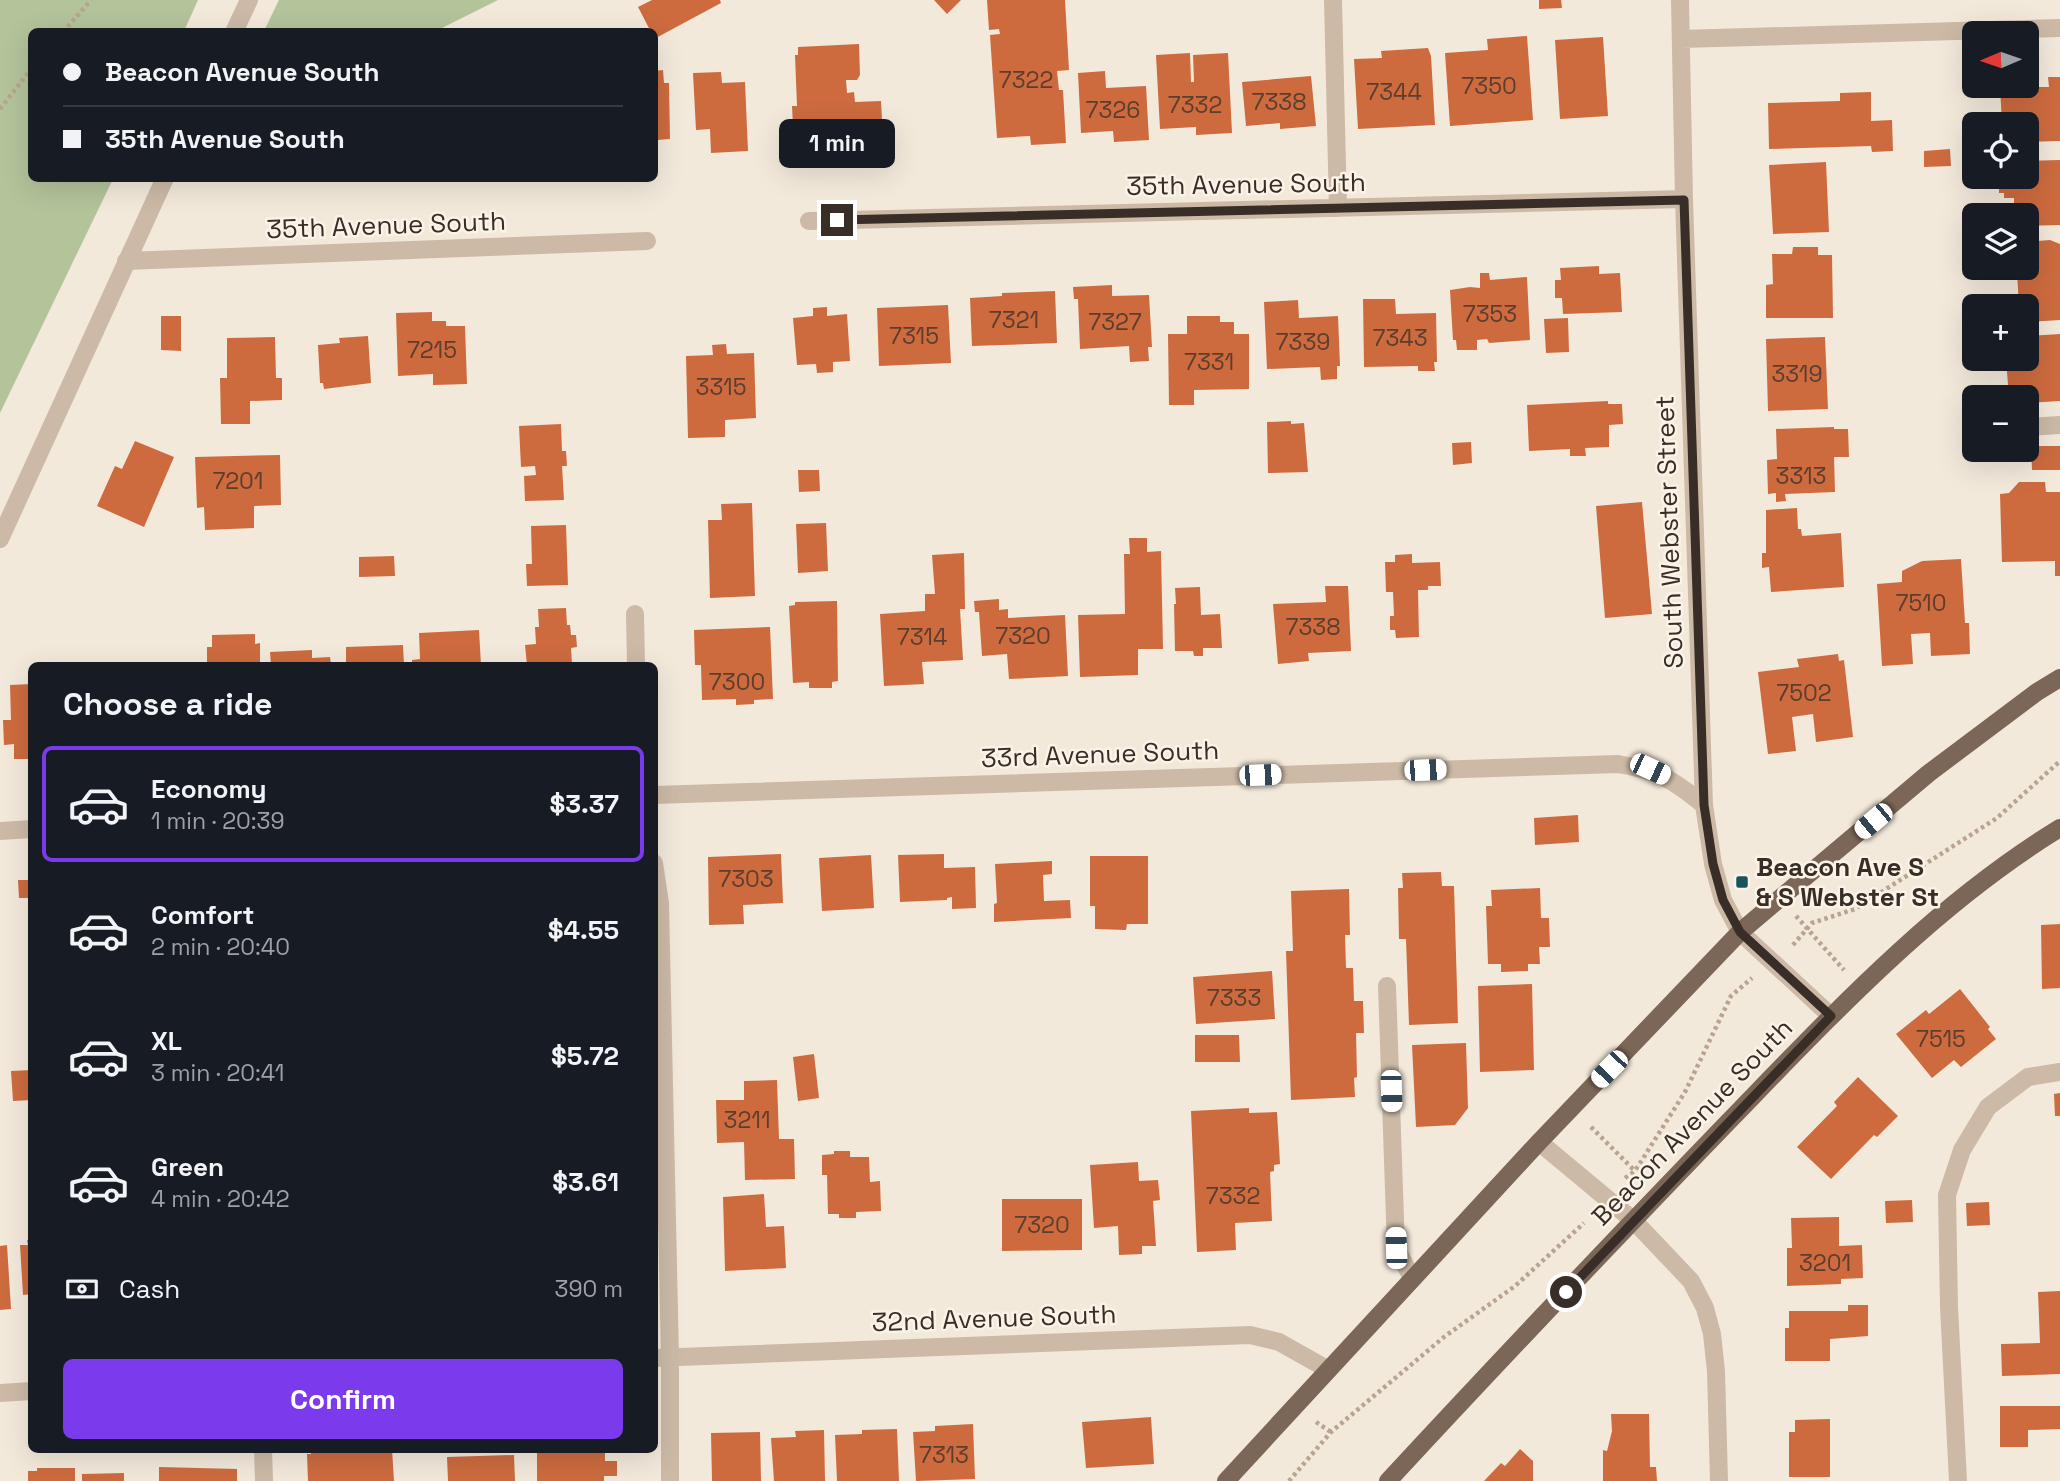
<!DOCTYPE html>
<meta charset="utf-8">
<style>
:root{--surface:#171b24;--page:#20242c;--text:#f1f3f6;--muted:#9ea1a6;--line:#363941;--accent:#7c3aed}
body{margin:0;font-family:"Space Grotesk",sans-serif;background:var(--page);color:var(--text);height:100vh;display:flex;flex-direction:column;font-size:26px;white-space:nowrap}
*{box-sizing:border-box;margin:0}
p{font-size:23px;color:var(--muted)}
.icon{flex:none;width:38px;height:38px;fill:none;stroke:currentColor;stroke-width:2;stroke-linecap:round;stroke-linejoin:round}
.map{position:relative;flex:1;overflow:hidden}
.panel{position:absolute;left:28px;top:662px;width:630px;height:791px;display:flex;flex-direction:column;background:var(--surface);border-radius:10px;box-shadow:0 7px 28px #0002}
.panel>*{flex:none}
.hud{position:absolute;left:28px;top:28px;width:630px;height:154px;border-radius:10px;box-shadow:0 7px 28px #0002;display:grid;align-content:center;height:154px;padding:0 35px;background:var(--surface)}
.needle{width:46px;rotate:268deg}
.controls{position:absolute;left:1962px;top:21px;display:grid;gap:14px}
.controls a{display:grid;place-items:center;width:77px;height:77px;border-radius:10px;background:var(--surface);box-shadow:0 7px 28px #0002;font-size:35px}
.end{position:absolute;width:32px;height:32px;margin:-16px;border:9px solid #382e27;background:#fff;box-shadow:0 0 0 4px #fff}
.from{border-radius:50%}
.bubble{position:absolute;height:49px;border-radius:10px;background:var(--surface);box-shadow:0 7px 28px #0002;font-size:23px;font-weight:700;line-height:49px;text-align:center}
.car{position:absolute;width:21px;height:42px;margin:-21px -10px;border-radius:9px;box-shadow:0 0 5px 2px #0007;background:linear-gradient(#fff 24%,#345 0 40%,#fff 0 76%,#345 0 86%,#fff 0)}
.hud b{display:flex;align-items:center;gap:24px;height:66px;font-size:26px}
.hud b+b{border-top:2px solid var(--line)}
.hud i{width:18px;height:18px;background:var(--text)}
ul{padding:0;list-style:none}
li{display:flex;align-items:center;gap:21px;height:116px;margin:0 14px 10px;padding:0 21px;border:4px solid transparent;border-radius:10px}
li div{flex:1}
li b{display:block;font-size:26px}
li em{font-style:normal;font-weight:700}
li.selected{border-color:var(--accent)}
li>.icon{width:63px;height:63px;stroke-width:1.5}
h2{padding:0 35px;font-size:32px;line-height:84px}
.pay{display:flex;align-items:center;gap:18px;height:77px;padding:0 35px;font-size:26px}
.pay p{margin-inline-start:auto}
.cta{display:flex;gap:14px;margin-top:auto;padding:14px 35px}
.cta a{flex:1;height:80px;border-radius:10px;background:var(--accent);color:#fff;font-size:28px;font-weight:700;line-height:80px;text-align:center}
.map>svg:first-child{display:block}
</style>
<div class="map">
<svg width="2060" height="1481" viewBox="0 0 2060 1481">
<rect width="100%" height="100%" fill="#f3e9db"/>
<path fill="#b3c39a" d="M0,0H198L184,31L32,32V178L113,179L0,413Z
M279,0H498L436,31H264Z"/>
<path fill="#cd6b3f" d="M652,0H720L721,3L654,39V32H651L638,7Z
M934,0H961L947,14Z
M987,0H1065L1069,70L1057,71L1059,90H1063L1066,143L1031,145L1030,136L997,138L990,35L1000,34L999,29L989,30Z
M1539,0H1561L1562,8L1539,9Z
M1527,36L1533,120L1450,126L1445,53L1488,50L1487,39Z
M1603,37L1608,116L1560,119L1555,40Z
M859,44L860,75L857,80H846L847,93L854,92L855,102L881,101L883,138L858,139V143L794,146L792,106H797L795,55H798V47Z
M1428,48L1431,56L1435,125L1358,129L1354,59L1382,58L1381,51Z
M1190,53L1191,82H1194L1193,55L1228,53L1232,133L1196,135V127L1160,129L1156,55Z
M663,70L664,83H669L670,139L657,140L658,154H654V71Z
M1105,71L1106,88L1146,86L1149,140L1114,142L1113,131L1081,133L1078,73Z
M721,72L722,83L745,82L748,151L711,153L710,129L696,130L693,73Z
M1311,76L1316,126L1280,129V123L1246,126L1242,82Z
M2048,77H2060V141L2026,142V124H2002L2000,86L2034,84V87H2049Z
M1871,92V121L1892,120L1893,151L1872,152L1871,146L1769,149L1768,103L1840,101V93Z
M1950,149L1951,166L1924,167V151Z
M2060,160V225L2026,226V215H2014V198H2004V193H1999V177H2026V161Z
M1826,162L1829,232L1773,234L1769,165Z
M2050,240L2060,244V320L2026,322V306H2019L2017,273L2010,274V268H2026V242Z
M1793,247H1818V255H1832L1833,318H1766V285L1773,284L1772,254H1792Z
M1599,266V274L1620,273L1622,312L1563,314L1562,298H1555V280H1561L1560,268Z
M1480,273H1489L1490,280L1527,277L1530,340L1489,343L1487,339L1477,340V350H1457L1456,340H1453L1450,290L1470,287L1480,288Z
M1112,285V296L1149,295L1152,347H1148L1149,361L1130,362L1129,346L1080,349L1078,299H1074L1073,287Z
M1055,291L1057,343L972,346L970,298L1002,296V293Z
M1363,299H1395L1396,314L1436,313L1437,362H1434L1435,371H1418V366L1364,367Z
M1298,300L1299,318L1338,316L1340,366H1337V379L1321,380L1320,367L1267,369L1264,302Z
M948,305L951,363L879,366L877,308Z
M827,307V316L847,314L850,361L833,362V372L817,373L816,364L797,365L793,318L813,316V308Z
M432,312V321H446V326H465L467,384L433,385V374L398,376L396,313Z
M161,316H181V351L161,350Z
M1187,316H1220V322H1234V334H1249V389L1194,390V405H1169L1168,334H1187Z
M1568,318L1569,352L1546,353L1544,319Z
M2060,334V401L2026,403V397H2009L2006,359H2026V336Z
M368,336L371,383L324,389L323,383H320L318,345L340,343L339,338Z
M275,337L276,378H282V400L250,401V424H221L220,378H227V338Z
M1825,337L1828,409L1768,411L1766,339Z
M726,344L727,354L754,353L756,418L725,420V437L688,438L686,356L713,355L712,345Z
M1608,401V404H1622L1623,424L1609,425V447L1585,448L1586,456H1570V449L1529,451L1527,405Z
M1291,421V424L1304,423L1308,472L1268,473L1267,422Z
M561,424L562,451H566L567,466H562L564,500L525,501L524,476L536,475L535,466L521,467L519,426Z
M1834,427V429H1848L1849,457H1834L1835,492L1785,494L1786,501L1776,502V493L1768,494L1767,460L1777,459L1776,429Z
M135,441L174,457L144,527L97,506L115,466L122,469Z
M1471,442L1472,463L1453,465L1452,443Z
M2031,446H2060V470H2032Z
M280,455L281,505L254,506V528L205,530L204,507L197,508L195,457Z
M798,470H819L820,491L799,492Z
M2019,482H2045L2046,492H2060V576H2055V561L2002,562L2000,494L2009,493Z
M1642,502L1652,614L1605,618L1596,506Z
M752,503L755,596L710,598L708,520H722L721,504Z
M1797,508L1798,529H1801L1802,536L1841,533L1844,587L1771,592L1769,567L1762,568V553H1766V510Z
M826,523L828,571L798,573L796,524Z
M566,525L568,585L527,586L526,564H532L531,526Z
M1129,538H1147V552L1161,551L1163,649H1138V675L1080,677L1078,615L1125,614L1124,554H1130Z
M964,553L965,609H960L963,660L922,662L924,684L884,686L880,614L925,611V594H935L932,555Z
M1412,554V563L1440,562L1441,586H1428V590H1418L1419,637L1396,638L1395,630H1390V616H1394L1393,592H1386L1385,562H1395V555Z
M394,556L395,576L359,577V557Z
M1961,559L1965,623H1969L1970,654L1931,656L1930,633L1911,634L1913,664L1882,666L1877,584L1902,582V571L1922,561Z
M1325,586H1348L1351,651L1308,653L1309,661L1278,664L1273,604L1326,602Z
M1200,587L1201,615L1220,614L1222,648H1203V656H1194L1193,651H1175L1174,604H1176L1175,588Z
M999,599V610L1008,609V618L1065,615L1068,676L1009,679L1007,654L982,656L979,612H975L974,601Z
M837,601L838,681L832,682V688H809V682L793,683L789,606L795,605V602Z
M566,608L567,625H570L571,635H576L577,647L571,648L572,665H527L525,645L536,644L535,627H539L538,609Z
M770,627L773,699L754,700V704L736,705V699L702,700L701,665H695L694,630Z
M479,630L481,665H412V660L420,659L419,633Z
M255,634V644L260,643V665H207V647H212V635Z
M403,645L404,665H346V647Z
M312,650V658L330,657L331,665H271L270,652Z
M1838,654L1839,661L1844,660L1853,737L1816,742L1813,714L1792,717L1796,751L1768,754L1758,672L1799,667L1797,659Z
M32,684V759H14V744L4,745L3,720H11L10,685Z
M1578,815L1579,842L1535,845L1534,818Z
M781,854L783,903L743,905L744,924L709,925L708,857Z
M944,854V868L975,867L976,908L952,909V897L947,898V900L900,902L898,855Z
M871,855L874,908L822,911L819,858Z
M1090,856H1148V924H1127L1126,930L1095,929V906H1090Z
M1052,861V874L1043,875L1044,901L1070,900L1071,918L994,922V904L997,903L995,864Z
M1441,872L1442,886H1454L1458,1023L1409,1025L1406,939H1399L1398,888H1403L1402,873Z
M18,880H32V898H19Z
M1540,888L1541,918H1549L1550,947H1539L1540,964H1528V971L1501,972V964H1488L1486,906H1492L1491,890Z
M1349,889L1350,935H1345L1346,968H1353L1354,1001H1363L1364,1033H1356L1357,1077L1354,1078L1355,1097L1291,1100L1286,951H1293L1291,891Z
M2060,924V988L2042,989L2041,925Z
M1272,971L1275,1019L1196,1024L1193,977Z
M1532,984L1534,1070L1480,1072L1478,986Z
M1960,989L1990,1027L1988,1029L1996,1039L1961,1067L1954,1060L1932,1078L1896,1034L1926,1010L1929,1014Z
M1195,1035H1239L1240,1062H1195Z
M1466,1043L1468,1108L1455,1125L1416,1127L1412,1045Z
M814,1054L819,1098L798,1101L793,1057Z
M32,1070V1100L13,1101L11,1071Z
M1858,1077L1898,1116L1877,1137L1874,1135L1831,1179L1797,1147L1837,1106L1834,1102Z
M777,1080L779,1139H794L795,1179L745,1180L744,1142L717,1143L716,1100H744V1081Z
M2060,1093V1116H2055L2054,1094Z
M1249,1108V1113L1277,1112L1280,1164L1274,1165V1171L1270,1172L1272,1221L1235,1223L1236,1250L1197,1252L1191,1111Z
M834,1151H850V1157H869L870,1182L880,1181L881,1211L856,1212V1218H839V1214H828L827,1175H822V1155L834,1154Z
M1138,1162L1139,1181L1158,1180L1160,1200L1153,1201L1156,1246H1142V1254L1119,1255L1118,1226L1094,1228L1090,1165Z
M764,1194L766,1227L784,1226L786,1268L725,1271L723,1197Z
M1002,1199H1082V1250L1002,1251Z
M1912,1200L1913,1222L1886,1223L1885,1201Z
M1989,1202L1990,1225L1967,1226L1966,1203Z
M1839,1217V1246L1862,1245L1863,1278L1841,1279V1284L1787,1286V1248H1792L1791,1218Z
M32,1239V1294L23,1295L20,1245H28L27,1240Z
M7,1245L11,1309L0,1310V1246Z
M2060,1291V1374L2002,1376L2001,1344L2040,1343L2038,1292Z
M1848,1305H1868V1336L1830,1339V1361H1785V1328H1789V1311H1848Z
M2000,1406H2060V1429L2028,1430V1447H2000Z
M1611,1414H1649L1650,1467H1656L1657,1481H1603V1450L1607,1451L1612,1431Z
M1151,1417L1154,1464L1086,1468L1082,1422Z
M1830,1419V1477H1789V1432H1795V1420Z
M973,1424L975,1479L916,1481L913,1432L935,1431V1426Z
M897,1429L899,1481H837L835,1435L862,1434V1430Z
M824,1430L825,1481H774L771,1438L796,1437L795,1431Z
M760,1432L761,1481H712L711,1433Z
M311,1449H392L394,1481H308L307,1454H311Z
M588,1449H605V1461H617V1476H604V1481H537V1453L588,1452Z
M1520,1449L1533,1461V1481H1484L1501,1463L1505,1466Z
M514,1455L515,1481H448L447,1457Z
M159,1467L237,1469V1481H159Z
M37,1468H75V1481H28V1471H37Z
M124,1473V1481H82V1474Z"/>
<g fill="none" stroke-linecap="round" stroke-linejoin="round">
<path stroke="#b8a490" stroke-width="4.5" stroke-dasharray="3.5 3.5" stroke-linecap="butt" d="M63,32L91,0
M0,109L32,68
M1796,916L1844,970
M1793,945L1812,923L1855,909L1997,818L2060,761
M1591,1127L1635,1171
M1625,1178L1635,1171L1685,1092L1731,996L1752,978
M1316,1422L1331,1432
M1289,1481L1331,1432L1444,1337L1515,1286L1584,1223"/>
<path stroke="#ccbaa6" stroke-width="18" d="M1333,0L1338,208
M1680,0L1684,199L1704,805L1713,864L1723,900L1740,932L1831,1016
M234,32L249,0
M1681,39L2060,28
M809,221L1684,199
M126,261L647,241
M2026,427L2060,425
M0,539L165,178
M635,614L636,665
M654,795L1618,764C1659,771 1672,779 1704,805
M0,831L32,829
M654,863L660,903L670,1357V1481
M1387,986L1396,1248L1412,1278
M1539,1142L1634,1221L1691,1281L1705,1308L1712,1334L1716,1371L1719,1481
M654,1358L1250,1335L1279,1342L1327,1369
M0,1393L32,1391
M263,1449L264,1481
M1958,1481L1949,1307L1947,1195L1962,1150L1988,1107L2028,1077L2060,1072"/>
<path stroke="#7b6657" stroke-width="18" d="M1226,1481L1539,1142L1740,932L1929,773L2037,692L2060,678
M1388,1481C1501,1359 1616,1238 1731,1119C1833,1014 1934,905 2060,828"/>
</g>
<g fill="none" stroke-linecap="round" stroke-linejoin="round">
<path stroke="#382e27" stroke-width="9" d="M837,220L1684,200L1704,805L1713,864L1723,900L1740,932L1831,1016L1566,1292"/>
</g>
<rect fill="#1a535c" stroke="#fbf3e7" stroke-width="2.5" x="1735" y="875" width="14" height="14" rx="3.5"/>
<g text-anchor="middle" stroke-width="5" stroke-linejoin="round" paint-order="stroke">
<g font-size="23" fill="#5d3d2d">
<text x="1026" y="88">7322</text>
<text x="1489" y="94">7350</text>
<text x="1394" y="100">7344</text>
<text x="1279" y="110">7338</text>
<text x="1195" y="113">7332</text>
<text x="1113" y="118">7326</text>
<text x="1490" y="322">7353</text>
<text x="1014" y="328">7321</text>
<text x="1115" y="330">7327</text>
<text x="914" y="344">7315</text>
<text x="1400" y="346">7343</text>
<text x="1303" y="350">7339</text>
<text x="432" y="358">7215</text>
<text x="1209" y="370">7331</text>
<text x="1797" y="382">3319</text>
<text x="721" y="395">3315</text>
<text x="1801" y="484">3313</text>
<text x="238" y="489">7201</text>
<text x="1921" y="611">7510</text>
<text x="1313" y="635">7338</text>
<text x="1023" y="644">7320</text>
<text x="922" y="645">7314</text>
<text x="737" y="690">7300</text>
<text x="1804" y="701">7502</text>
<text x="746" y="887">7303</text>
<text x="1234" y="1006">7333</text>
<text x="1941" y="1047">7515</text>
<text x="747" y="1128">3211</text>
<text x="1233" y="1204">7332</text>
<text x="1042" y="1233">7320</text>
<text x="1825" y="1271">3201</text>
<text x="944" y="1463">7313</text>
</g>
<g font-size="26" fill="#382e27" stroke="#fbf3e7">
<text transform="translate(1246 184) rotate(-1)" y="9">35th Avenue South</text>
<text transform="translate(386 225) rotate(-2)" y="9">35th Avenue South</text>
<text transform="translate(1669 532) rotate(-92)" y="9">South Webster Street</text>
<text transform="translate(1100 754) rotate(-2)" y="9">33rd Avenue South</text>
<text transform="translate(1692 1122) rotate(-46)" y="9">Beacon Avenue South</text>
<text transform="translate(994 1318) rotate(-2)" y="9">32nd Avenue South</text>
</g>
<g font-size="26" font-weight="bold" fill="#382e27" stroke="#fbf3e7" text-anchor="start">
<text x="1756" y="876">Beacon Ave S<tspan x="1756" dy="30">&amp; S Webster St</tspan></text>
</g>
</g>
</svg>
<div class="controls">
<a><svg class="needle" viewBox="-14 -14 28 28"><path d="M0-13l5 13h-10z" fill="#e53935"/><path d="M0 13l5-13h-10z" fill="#9ea1a6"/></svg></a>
<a><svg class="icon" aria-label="locate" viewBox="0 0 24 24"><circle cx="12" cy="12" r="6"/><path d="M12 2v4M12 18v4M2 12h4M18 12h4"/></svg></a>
<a><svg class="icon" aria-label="layers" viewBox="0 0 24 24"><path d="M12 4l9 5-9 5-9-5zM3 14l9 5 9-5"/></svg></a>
<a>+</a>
<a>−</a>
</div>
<i class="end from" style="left:1566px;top:1292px"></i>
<i class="end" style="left:837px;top:220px"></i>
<div class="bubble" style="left:779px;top:119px;width:116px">1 min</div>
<i class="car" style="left:1650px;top:769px;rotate:115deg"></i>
<i class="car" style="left:1425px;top:770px;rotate:88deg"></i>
<i class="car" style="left:1260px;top:775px;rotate:88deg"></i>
<i class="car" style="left:1873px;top:821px;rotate:230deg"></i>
<i class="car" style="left:1609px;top:1069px;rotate:224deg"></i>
<i class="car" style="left:1391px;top:1091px;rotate:178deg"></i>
<i class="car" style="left:1396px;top:1248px;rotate:358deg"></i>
<div class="hud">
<b><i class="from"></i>Beacon Avenue South</b>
<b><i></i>35th Avenue South</b>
</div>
<section class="panel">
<h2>Choose a ride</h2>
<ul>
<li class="selected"><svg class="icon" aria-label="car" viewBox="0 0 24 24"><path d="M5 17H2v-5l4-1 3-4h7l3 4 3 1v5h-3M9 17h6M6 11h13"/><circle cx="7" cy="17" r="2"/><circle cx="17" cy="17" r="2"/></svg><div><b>Economy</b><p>1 min · 20:39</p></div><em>$3.37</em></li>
<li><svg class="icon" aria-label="car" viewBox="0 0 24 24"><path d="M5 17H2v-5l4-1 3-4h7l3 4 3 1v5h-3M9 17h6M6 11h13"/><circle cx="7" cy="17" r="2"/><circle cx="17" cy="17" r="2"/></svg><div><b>Comfort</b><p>2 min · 20:40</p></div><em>$4.55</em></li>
<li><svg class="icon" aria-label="car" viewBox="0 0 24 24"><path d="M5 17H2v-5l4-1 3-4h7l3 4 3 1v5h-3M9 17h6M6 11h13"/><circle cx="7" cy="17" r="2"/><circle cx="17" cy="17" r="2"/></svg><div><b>XL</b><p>3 min · 20:41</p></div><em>$5.72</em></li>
<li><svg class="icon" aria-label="car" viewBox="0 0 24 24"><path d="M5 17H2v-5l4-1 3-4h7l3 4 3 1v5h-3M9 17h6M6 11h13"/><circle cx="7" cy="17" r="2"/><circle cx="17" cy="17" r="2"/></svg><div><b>Green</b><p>4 min · 20:42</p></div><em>$3.61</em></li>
</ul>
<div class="pay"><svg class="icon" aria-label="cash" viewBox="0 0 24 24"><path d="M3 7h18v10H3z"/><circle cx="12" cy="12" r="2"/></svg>Cash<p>390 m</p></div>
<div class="cta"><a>Confirm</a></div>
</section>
</div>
